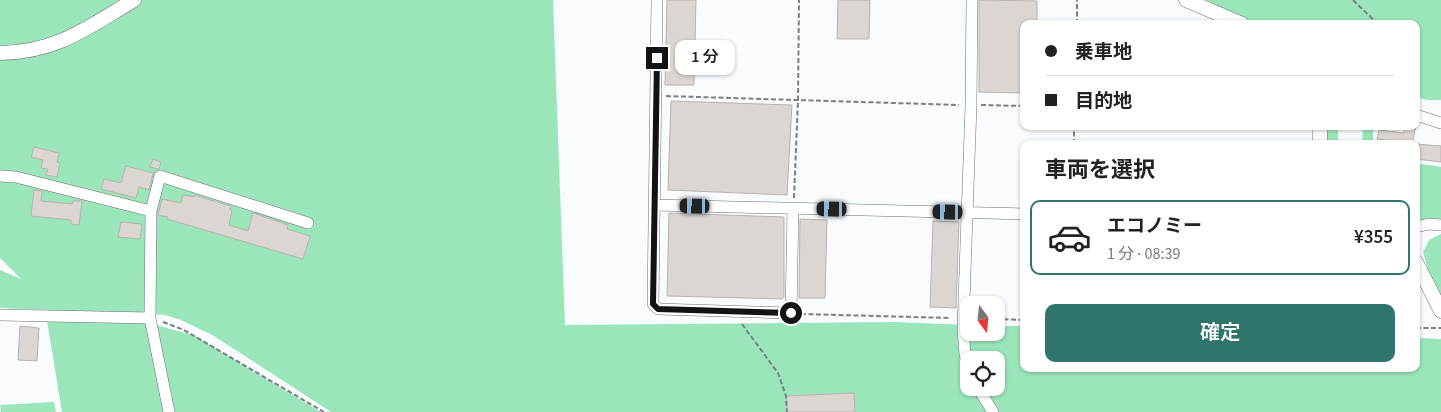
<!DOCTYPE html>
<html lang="ja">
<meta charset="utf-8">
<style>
:root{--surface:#fff;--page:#f2f2f2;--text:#222;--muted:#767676;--line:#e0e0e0;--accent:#2f756b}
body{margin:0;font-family:"Source Sans 3","Noto Sans JP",sans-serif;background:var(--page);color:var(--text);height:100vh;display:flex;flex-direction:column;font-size:19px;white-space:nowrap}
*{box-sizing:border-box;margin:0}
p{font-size:16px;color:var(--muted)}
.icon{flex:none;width:28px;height:28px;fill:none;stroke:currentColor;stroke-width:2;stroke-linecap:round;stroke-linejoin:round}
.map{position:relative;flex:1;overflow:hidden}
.details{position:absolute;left:1020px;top:140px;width:400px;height:232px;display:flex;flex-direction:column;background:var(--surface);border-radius:10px;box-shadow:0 1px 4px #0004}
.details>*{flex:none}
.banner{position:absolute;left:1020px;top:20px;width:400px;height:110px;border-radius:10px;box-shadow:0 1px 4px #0004;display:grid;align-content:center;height:110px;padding:0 25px;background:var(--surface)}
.needle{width:32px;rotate:165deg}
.buttons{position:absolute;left:960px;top:296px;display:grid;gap:10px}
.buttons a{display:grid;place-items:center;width:45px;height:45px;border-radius:10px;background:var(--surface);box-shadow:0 1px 4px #0004;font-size:25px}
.end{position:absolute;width:22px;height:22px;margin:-11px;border:6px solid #111314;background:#fff;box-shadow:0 0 0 2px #fff}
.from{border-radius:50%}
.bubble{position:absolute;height:35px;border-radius:10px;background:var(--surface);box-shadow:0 1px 4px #0004;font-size:16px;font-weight:600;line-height:35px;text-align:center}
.car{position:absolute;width:15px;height:30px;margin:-15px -8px;border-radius:6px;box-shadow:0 0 4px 1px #0007;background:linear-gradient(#222 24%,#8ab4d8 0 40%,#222 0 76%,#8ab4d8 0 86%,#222 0)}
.banner b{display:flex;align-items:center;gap:18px;height:48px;font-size:19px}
.banner b+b{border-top:1px solid var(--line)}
.banner i{width:12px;height:12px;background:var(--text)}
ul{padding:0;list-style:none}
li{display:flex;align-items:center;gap:15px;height:75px;margin:0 10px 8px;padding:0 15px;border:2px solid transparent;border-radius:10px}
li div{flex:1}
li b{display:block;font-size:19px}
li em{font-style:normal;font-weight:600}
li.current{border-color:var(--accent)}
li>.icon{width:45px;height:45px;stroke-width:1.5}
h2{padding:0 25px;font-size:22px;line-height:60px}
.cta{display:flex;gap:10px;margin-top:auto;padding:10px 25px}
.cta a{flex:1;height:58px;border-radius:10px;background:var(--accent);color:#fff;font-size:20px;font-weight:600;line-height:58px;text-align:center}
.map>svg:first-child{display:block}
</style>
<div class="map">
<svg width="1441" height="412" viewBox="0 0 1441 412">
<rect width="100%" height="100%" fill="#f8fcff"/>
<path fill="#9ae6ba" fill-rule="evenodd" d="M0,0H553L565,325L893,322L969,325V332H996V326H1024V369H1416V338L1441,339V412H331L214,336L181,320L165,315L0,308V270L21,279L0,258ZM969,360H996V388H969Z
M1206,0H1441V100H1427L1416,97V24H1252Z
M1327,126H1338V143L1353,144H1326Z
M1363,126H1373V144H1362Z
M1416,163L1441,167V219L1416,220Z
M1441,234V316L1423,252L1429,240Z
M47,321H141L193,335L321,412H62Z
M54,402L56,412H1L0,405Z"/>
<path fill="#dbd6d1" stroke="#b7b2ad" d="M667,0H696L694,85H665Z
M838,0H870L869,39H837Z
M979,0L1037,1V24H1024V93L979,92Z
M671,101L792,105L787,195L668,190Z
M1405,126H1416L1412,144H1384L1385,140L1377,139L1379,130L1404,133Z
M1416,144L1441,146V162L1416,159Z
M34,147L59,153L57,162L60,163L57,177L46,175L48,169L41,168L43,160L31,157Z
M153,159L161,162L159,169L150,167Z
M126,166L153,173L149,190L139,187L136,198L101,189L104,179L121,183Z
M34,190L42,191L41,201L72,204L73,201H82L79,225L71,224V220L31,216Z
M183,195L194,197L195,195L197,196L231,206L230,210H232L229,225L248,231L253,213L288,225L287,229L310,236L303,259L191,226L167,219L168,217L158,215L162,199L181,203Z
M669,213L784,217V297L782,299L667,296Z
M800,219L827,220L825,298H799Z
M933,221L959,222L956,308L930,307Z
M121,222L142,224L140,239L118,237Z
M20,326L39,328L37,361L18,360Z
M854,393L855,412H787L786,396Z"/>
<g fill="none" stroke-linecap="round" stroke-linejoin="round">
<defs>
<path id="minor" d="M657,0L653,304L658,309L791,313L793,208
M1416,115L1441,123
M0,176L16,177L151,211
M655,205L1024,214
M1416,227L1429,224L1441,225
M0,315L150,318
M969,366L965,354L963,328L971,105L972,0
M978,388L993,412
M169,412L150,318L151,211L160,176L308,223"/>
<path id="tertiary" d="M1186,0L1242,24
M0,53C57,52 87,28 134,0
M1320,144V126
M1416,262L1441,311"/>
</defs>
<use href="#minor" stroke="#6b7074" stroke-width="12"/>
<use href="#tertiary" stroke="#6b7074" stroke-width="15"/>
<path stroke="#7d8082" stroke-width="2" stroke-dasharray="5 2.5" stroke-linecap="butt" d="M1353,0L1378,24
M1077,24V0
M666,96L959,105
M981,105L1024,106
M1074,144V126
M794,198L798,100L799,0
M801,314L951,318
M996,319L1024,320
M163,322L184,330L324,412
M742,324L778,373L786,396L787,412
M1416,328H1441"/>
<use href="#minor" stroke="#fff" stroke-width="11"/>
<use href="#tertiary" stroke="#fff" stroke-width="14"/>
</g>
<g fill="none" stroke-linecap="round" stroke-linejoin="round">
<path stroke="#111314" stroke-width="6" d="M657,58L653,304L658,309L791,313"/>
</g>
</svg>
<div class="buttons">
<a><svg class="needle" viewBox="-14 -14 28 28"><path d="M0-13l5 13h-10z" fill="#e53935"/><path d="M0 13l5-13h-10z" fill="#767676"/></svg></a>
<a><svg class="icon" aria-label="locate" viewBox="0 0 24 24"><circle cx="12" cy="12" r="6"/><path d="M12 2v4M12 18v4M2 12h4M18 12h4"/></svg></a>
</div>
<i class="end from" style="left:791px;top:313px"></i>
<i class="end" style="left:657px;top:58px"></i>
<div class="bubble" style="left:675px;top:40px;width:60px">1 分</div>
<i class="car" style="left:695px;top:206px;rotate:271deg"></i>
<i class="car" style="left:832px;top:209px;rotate:271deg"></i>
<i class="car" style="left:948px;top:212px;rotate:271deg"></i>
<div class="banner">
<b><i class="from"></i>乗車地</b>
<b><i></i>目的地</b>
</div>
<section class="details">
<h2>車両を選択</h2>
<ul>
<li class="current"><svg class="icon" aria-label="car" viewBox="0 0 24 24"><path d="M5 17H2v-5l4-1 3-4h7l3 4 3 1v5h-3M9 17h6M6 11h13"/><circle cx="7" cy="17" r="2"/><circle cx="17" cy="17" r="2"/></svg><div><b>エコノミー</b><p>1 分 · 08:39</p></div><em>¥355</em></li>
</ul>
<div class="cta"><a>確定</a></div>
</section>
</div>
